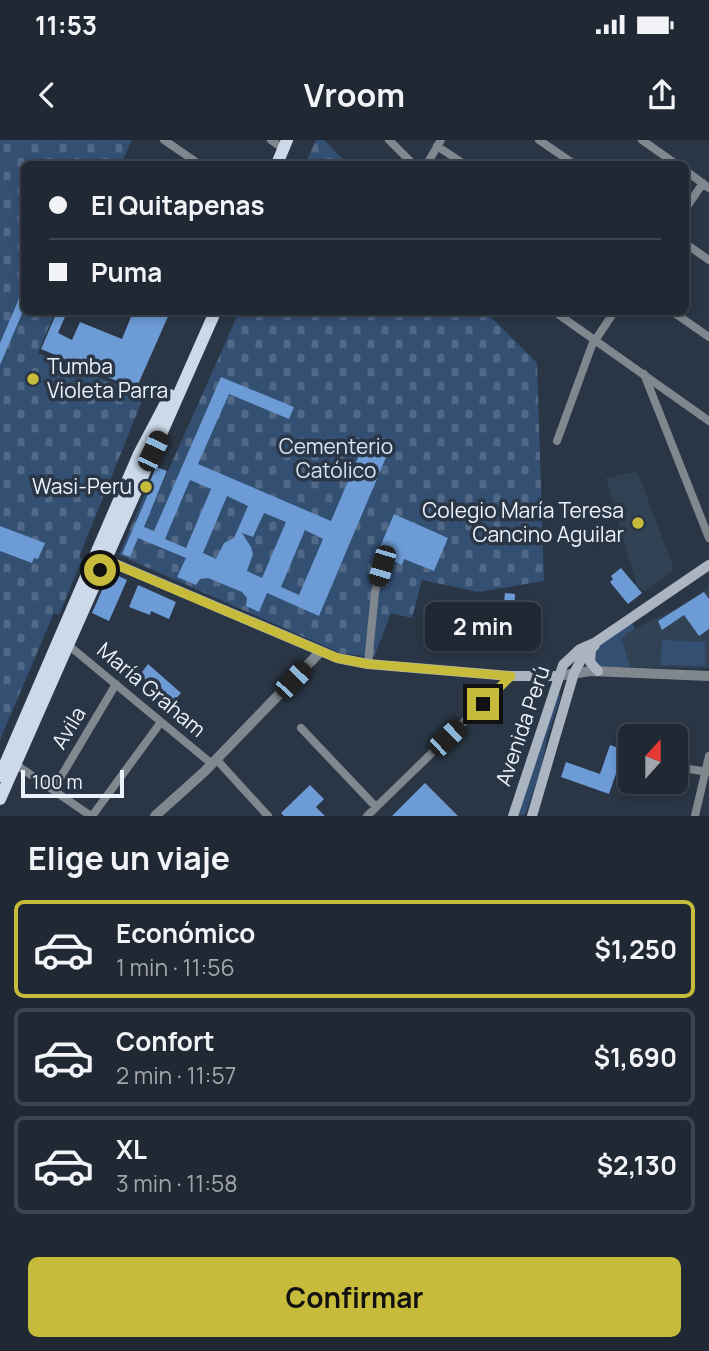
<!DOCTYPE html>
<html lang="es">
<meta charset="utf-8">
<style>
:root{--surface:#202834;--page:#2d3440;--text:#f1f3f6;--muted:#a2a6ac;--line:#3d444f;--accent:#c7bb3c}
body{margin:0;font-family:Manrope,sans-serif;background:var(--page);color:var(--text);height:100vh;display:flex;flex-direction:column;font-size:26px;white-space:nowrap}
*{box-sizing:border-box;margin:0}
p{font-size:23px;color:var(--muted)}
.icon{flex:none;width:38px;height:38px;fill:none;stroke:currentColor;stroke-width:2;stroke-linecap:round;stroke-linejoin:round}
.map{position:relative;height:676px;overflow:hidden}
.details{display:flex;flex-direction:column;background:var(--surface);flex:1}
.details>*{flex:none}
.top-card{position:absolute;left:21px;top:21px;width:668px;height:154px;border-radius:10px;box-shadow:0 4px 10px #0003,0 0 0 2px var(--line);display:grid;align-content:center;height:154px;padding:0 28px;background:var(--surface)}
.needle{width:46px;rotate:21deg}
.tools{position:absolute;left:618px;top:584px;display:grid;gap:14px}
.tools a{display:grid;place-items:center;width:70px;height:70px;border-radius:10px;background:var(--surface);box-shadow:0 4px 10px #0003,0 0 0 2px var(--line);font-size:35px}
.scale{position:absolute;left:21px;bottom:18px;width:103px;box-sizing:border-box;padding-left:7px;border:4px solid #eaf2fc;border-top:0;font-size:19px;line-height:24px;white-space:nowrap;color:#eaf2fc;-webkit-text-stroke:5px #2a3645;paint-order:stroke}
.end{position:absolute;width:32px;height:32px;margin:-16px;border:9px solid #c7bb3c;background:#111;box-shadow:0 0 0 4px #111}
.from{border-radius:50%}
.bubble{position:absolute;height:49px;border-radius:10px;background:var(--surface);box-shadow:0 4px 10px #0003,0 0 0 2px var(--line);font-size:23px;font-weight:700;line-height:49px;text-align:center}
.car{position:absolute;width:21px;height:42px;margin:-21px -10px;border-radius:9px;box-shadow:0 0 5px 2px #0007;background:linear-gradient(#222 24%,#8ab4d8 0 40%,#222 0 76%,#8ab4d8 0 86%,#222 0)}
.top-card b{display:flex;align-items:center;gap:24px;height:66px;font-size:26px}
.top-card b+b{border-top:2px solid var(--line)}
.top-card i{width:18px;height:18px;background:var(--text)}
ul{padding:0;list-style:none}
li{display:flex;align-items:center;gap:21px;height:98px;margin:0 14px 10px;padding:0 14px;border:4px solid var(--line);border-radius:10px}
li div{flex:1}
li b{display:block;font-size:26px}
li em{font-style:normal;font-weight:700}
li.active{border-color:var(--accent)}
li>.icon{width:63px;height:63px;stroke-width:1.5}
h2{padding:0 28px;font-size:32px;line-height:84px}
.action{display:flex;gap:14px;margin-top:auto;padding:14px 28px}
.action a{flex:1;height:80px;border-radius:10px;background:var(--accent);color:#111;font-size:28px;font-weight:700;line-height:80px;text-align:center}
.status{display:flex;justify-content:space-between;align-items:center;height:49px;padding:0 35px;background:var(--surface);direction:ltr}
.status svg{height:19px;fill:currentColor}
header{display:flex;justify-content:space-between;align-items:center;height:91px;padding:0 28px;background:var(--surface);font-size:32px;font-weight:700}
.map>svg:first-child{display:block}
</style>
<div class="status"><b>11:53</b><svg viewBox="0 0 49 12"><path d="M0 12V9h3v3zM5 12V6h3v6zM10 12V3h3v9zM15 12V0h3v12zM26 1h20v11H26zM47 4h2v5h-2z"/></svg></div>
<header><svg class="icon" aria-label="back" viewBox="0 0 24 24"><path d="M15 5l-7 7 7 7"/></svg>Vroom<svg class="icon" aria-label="share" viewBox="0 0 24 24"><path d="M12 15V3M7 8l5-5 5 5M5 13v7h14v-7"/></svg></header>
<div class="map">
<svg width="709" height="676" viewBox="0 0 709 676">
<defs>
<pattern id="cemetery-stones" width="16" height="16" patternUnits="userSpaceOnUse" patternTransform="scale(1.75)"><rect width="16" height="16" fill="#334f72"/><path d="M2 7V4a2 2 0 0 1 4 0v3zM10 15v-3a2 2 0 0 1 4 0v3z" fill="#516987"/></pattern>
</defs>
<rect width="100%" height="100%" fill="#2a3645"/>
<path fill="#324255" d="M637,331L674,429L645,451L637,446L606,338Z
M709,447V528L630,527L622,499L624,494L675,469Z"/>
<path fill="#334f72" d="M631,481L635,489L625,494V497L622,499L630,527L600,528L594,522L592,511Z
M662,500L705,502V526L661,525Z
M559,547L560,559L547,597L542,626L525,675L515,676Z"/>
<path fill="url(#cemetery-stones)" d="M0,0H132L121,24H24V172H55L38,213L144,256L79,417L82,419L59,475L54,473L0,600Z
M316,0H324L347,24H305Z
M239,172H486L537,223L544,441L478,452L422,440L412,478L391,473L374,517L340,513L119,415L146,351L157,356Z"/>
<path fill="#6c9bd5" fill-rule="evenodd" d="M24,147V169L0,225V203Z
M57,172H67L58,193L72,200L80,182L122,199L133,172H170L136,249L41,209Z
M221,237L294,267L289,279L229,254L198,324L331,381L363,306L387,315L319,476L267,453L259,472L246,466L247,458L242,452L208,438L200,439L196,445L177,437L186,418L138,398L130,417L122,414L149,352L146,351L156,327L167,331L144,387L154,391ZM190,340L211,349L186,408L165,399ZM227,356L248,366L234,398L224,403L216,419L203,413ZM264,373L286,382L262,438L247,431L253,414L251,407L242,393L253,397ZM305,390L323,399L299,455L281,447Z
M394,374L448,398L434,431L404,419L402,425L377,414Z
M0,386L45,403L38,419L34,418L32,423L0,411Z
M621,428L642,453L628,464L610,442L613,439L611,436Z
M110,432L127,440L109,481L92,473Z
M138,445L176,462L169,479L151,471L150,475L129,467Z
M704,452L709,459V489L699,496L684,475L662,490L658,481Z
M505,453L515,454L512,507L501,506L500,501Z
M148,524L181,553L169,567L136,540Z
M610,605L624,610L609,654L561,637L566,622L600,634Z
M425,643L458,676H392Z
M310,645L324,659L316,667L325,676H284L281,673Z"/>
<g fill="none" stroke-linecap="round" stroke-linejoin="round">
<path stroke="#80878f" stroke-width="8" d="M164,0L199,24
M271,0L278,5
M389,0L413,24
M539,0L574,24
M642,0L676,24
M437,6L464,24
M427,24L441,0
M686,31L709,48
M686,68L703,43
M686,104L709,120
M555,172L709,281
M673,172L709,197
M644,234L709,398
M557,301L592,205L614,172
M67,504L212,624
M368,524L375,452L382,426
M301,588L376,667
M216,619L268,676
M15,624L91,676
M676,627L709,632
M53,650L116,544
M92,676L161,582
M367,676L511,536
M695,676L709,616"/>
<path stroke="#80878f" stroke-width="10" d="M557,536L591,531L709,536
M155,676L204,632L320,512"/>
<path stroke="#abb5c2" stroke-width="10" d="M99,417L337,518L368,524L511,536H557
M591,509L590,522L598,531
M513,676L563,525L580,509L596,502L709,425
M532,676L574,533L581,520L595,505"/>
<path stroke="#ccd9e9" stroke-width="12" d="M277,24L287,0
M0,636L139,314L170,255
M0,659L215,172"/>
</g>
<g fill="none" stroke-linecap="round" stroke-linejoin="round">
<path stroke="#c7bb3c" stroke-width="9" d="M100,430L105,420L337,518L368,524L511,536L483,564"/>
</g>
<g fill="#c7bb3c" stroke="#2a3645" stroke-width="2.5">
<circle cx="33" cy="239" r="7"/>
<circle cx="146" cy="347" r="7"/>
<circle cx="638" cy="383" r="7"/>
</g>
<g text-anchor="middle" stroke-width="7" stroke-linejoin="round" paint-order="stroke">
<g font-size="21" fill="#eaf2fc" stroke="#2a3645" text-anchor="end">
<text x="47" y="234" text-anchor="start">Tumba<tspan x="47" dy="24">Violeta Parra</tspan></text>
<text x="132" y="354">Wasi-Peru</text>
<text x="624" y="378">Colegio María Teresa<tspan x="624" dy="24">Cancino Aguilar</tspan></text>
</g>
<g font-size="21" fill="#d7e4f4" stroke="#2a3645">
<text x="336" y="314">Cementerio<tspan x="336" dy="24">Católico</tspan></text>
</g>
<g font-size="21" fill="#eaf2fc" stroke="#2a3645">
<text transform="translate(151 550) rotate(40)" y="7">María Graham</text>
<text transform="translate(523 586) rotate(-71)" y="7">Avenida Perú</text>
<text transform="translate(69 588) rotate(-59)" y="7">Avila</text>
</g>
</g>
</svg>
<div class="tools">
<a><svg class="needle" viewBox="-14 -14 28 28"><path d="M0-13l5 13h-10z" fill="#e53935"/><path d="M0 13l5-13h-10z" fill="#a2a6ac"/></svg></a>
</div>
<div class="scale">100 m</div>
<i class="end from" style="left:100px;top:430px"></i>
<i class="end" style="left:483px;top:564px"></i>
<div class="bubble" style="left:425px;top:462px;width:116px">2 min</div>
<i class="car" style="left:153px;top:311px;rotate:25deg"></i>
<i class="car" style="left:382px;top:426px;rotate:196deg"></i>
<i class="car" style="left:293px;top:540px;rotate:44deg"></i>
<i class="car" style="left:447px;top:598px;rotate:46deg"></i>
<div class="top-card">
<b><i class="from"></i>El Quitapenas</b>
<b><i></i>Puma</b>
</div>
</div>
<section class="details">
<h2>Elige un viaje</h2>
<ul>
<li class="active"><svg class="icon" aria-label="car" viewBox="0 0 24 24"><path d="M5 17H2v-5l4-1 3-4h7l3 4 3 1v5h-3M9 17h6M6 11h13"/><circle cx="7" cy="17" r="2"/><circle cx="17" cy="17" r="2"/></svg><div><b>Económico</b><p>1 min · 11:56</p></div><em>$1,250</em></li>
<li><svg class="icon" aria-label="car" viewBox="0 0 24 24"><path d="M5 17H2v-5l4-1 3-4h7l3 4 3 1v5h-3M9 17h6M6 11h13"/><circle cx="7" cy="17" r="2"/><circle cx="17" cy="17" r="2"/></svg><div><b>Confort</b><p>2 min · 11:57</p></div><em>$1,690</em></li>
<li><svg class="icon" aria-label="car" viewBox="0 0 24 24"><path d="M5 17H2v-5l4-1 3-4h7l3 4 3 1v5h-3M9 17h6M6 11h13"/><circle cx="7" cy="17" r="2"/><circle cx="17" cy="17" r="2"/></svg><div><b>XL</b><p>3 min · 11:58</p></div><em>$2,130</em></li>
</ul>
<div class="action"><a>Confirmar</a></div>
</section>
